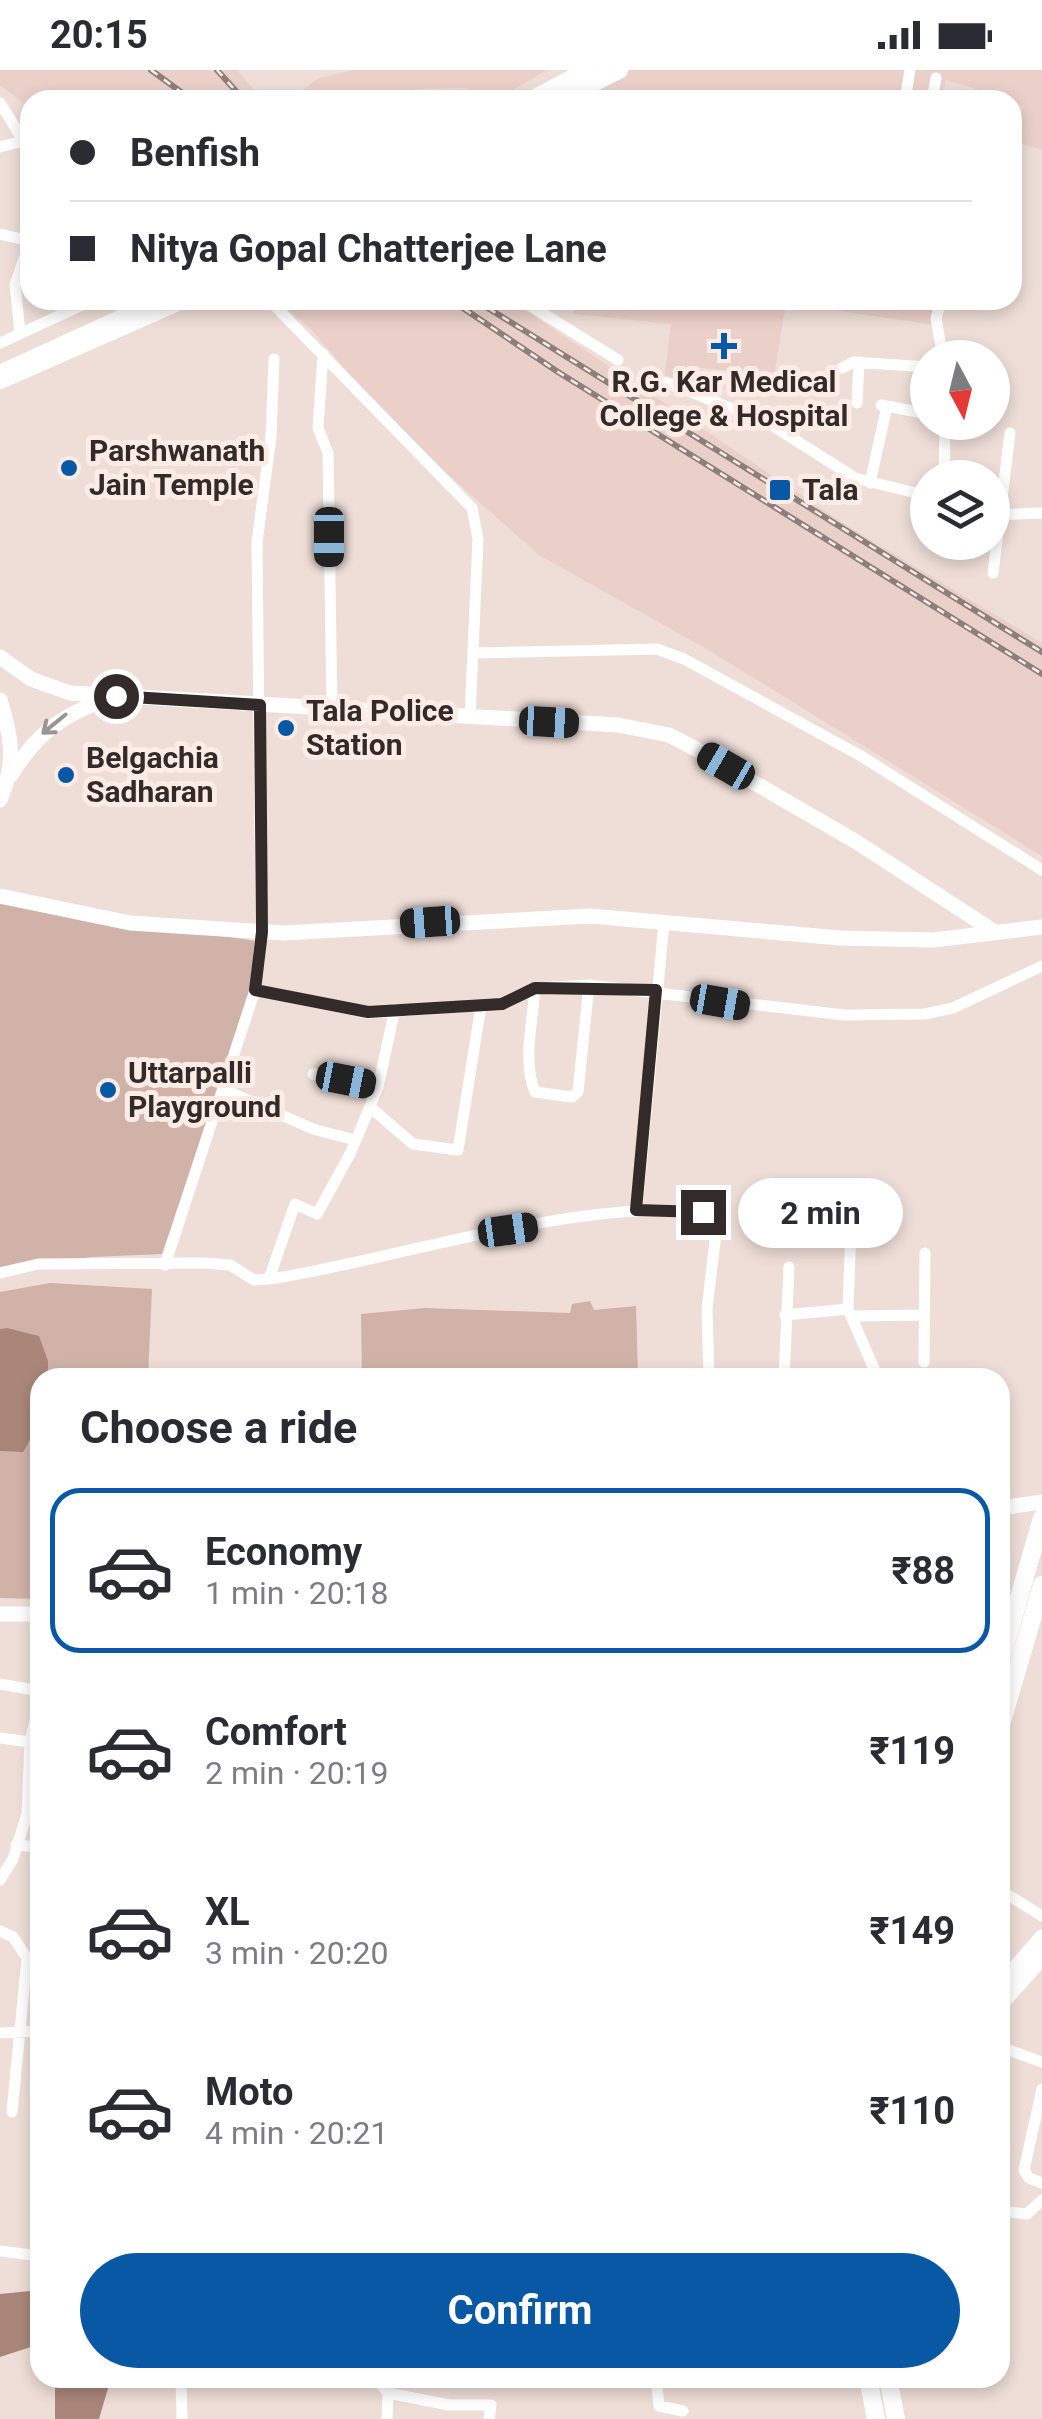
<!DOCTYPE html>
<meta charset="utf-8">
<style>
:root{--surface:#fff;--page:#f7f7f7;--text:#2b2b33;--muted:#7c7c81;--line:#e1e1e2;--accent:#0958a6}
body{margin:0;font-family:Roboto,sans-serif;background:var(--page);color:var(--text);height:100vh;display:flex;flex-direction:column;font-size:38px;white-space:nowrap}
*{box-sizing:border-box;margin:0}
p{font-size:32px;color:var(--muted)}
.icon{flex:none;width:55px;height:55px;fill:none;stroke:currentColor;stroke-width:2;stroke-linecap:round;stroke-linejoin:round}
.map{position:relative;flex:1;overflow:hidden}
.details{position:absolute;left:30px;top:1298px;width:980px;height:1020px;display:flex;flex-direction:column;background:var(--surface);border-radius:30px;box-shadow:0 5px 15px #0003}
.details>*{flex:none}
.top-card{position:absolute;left:20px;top:20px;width:1002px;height:220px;border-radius:30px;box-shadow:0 5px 15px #0003;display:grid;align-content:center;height:220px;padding:0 50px;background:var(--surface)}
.needle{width:65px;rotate:173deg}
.fabs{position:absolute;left:910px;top:270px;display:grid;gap:20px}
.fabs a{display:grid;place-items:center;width:100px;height:100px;border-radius:50%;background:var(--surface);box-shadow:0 5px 15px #0003;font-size:50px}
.end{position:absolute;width:45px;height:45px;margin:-22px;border:12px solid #322b29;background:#fff;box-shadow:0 0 0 5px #fff}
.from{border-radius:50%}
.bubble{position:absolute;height:70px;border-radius:35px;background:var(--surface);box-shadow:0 5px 15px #0003;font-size:32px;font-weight:700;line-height:70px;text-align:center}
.car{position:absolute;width:30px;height:60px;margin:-30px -15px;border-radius:12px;box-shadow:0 0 8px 2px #0007;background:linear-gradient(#222 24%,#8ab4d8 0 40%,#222 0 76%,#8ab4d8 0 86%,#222 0)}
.top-card b{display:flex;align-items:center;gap:35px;height:95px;font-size:38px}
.top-card b+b{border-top:2px solid var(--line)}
.top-card i{width:25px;height:25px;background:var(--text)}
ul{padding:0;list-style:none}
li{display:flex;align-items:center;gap:30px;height:165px;margin:0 20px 15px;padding:0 30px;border:5px solid transparent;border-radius:30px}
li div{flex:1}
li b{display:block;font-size:38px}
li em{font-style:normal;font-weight:700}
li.on{border-color:var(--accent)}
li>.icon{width:90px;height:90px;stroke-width:1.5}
h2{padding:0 50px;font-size:45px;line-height:120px}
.primary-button{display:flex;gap:20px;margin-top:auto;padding:20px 50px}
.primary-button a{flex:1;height:115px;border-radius:60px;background:var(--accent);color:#fff;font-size:40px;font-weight:700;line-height:115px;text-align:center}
.status{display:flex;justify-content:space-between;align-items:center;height:70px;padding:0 50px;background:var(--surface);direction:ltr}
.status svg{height:28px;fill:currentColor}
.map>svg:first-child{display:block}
</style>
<div class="status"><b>20:15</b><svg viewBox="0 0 49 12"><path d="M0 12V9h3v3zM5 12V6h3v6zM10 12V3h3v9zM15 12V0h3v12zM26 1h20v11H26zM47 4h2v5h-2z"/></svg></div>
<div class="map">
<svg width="1042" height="2349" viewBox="0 0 1042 2349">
<rect width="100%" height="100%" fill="#efded8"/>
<path fill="#ead0c8" d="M0,0H237L262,30H30V38L0,15Z
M352,0H547L496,30H472L468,18L415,19L392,30H290L317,9Z
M629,0H908L904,30H576Z
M912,0H1042V80L1013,71V59L1024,37L1012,30L946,10L942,30H908Z
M276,230H510L846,455L1042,573V786L710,581L539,485L453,409L366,324L311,259Z
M574,230H937L934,255L786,233L774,306L695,297L692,321L664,309L671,254L573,244Z"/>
<path fill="#d1b2a8" d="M0,833L256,871L251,919L162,1184L91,1187L0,1199Z
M50,1213L152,1219L148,1307L40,1308V1529L0,1528V1222Z
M590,1231L594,1240L636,1236L638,1307H362L361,1244L425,1238L570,1243L572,1234Z"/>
<path fill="#aa867a" d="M7,1258L39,1266L48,1291V1307L40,1308C40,1337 40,1356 23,1382L0,1381V1259Z
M40,2220V2274L0,2287V2224Z
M55,2308H111L99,2349H55Z"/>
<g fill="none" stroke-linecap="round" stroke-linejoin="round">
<path stroke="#fff" stroke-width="11" d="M905,30L910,0
M932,30L936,8
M0,33L30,81
M0,77L24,71
M0,164L30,171
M269,230L472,438L478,469L470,647
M521,230L618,290
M941,230L936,249L943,288
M20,263L15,215L30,171
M0,273L93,230
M323,284L318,358L328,383L332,639
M842,298L854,292L928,297
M666,312L770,354L855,408L928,426
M0,314L191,230
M857,333L859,292
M881,335L928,344
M944,408L945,352
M870,413L887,336
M992,445L1042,443
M993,503L1010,363
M474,583L657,579L684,589L861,686L1042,800
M535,918C533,951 522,991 535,1022L572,1027L578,1022L589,915
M255,920L368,943L502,934L535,918L589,915L844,945L925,944L953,938L1042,896
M313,1004L378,1017
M223,1019L313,1059L355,1070
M370,1037L413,1074L458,1080L481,936
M637,1140L664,853
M851,1157L848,1239L878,1308
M165,1195L255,920L261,862L257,472L271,367L274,289
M0,1203L38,1194L204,1193L230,1195L254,1210L269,1209C353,1200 660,1105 717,1155L707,1239L709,1308
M269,1209L295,1134L317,1144L351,1082L378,1017L395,939
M785,1245L848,1239
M854,1246L924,1245
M924,1292L925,1183
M784,1308L789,1197
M0,1614L40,1621
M0,1668L30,1672
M16,1775L40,1777
M0,1810L13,1789L27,1744L30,1672L40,1629
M1000,1820L1042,1846
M0,1861L13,1867L27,1888L12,2042
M0,1963L40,1961
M1000,1977L1042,1992
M1042,2019L1024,2100L1029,2108L1042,2113
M1000,2141L1027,2144L1042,2130
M0,2181L40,2186
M181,2308L182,2349
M345,2308L379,2312L388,2323L449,2335H491L489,2349
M656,2308L659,2336L683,2341
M387,2349L388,2323"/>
<path stroke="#fff" stroke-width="15" d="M0,587L31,609L70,623L618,655L669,665L694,678L855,771L992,860
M0,630C12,669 16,692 0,730
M11,705C36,664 62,645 107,629
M0,826L130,853L284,863L590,846L840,868L933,870L1042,857
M1000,1438L1042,1432
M0,1544H40
M1000,1915L1042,1867"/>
<path stroke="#fff" stroke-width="18" d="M532,30L588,0
M558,30L619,0
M0,304L162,230
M1000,1593L1042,1448
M1000,1658L1042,1515
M1000,1933L1042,1886
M868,2308L876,2349
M888,2308L896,2349"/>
<defs>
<path id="rail" d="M151,0L192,30
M217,0L244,30
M451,230L558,302L1042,604
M475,230L1042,582"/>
</defs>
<use href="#rail" stroke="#8c807d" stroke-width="6"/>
<use href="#rail" stroke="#fdebe5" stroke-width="2.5" stroke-dasharray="8" stroke-linecap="butt"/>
</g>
<defs><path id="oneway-shaft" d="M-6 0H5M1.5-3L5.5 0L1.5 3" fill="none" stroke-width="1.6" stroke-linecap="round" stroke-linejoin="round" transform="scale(2.5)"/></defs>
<use stroke="#989594" href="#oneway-shaft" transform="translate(54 654) rotate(141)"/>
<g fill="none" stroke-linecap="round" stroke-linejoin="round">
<path stroke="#322b29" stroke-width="12" d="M116,626L260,635L262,862L255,920L368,942L502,934L535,918L656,920L636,1140L703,1142"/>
</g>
<g fill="#0958a6" stroke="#fdebe5" stroke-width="4">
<path d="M719 261h10v10h10v10h-10v10h-10v-10h-10v-10h10z"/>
<circle cx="69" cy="398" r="10"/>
<rect x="768" y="408" width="24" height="24" rx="5"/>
<circle cx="286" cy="658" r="10"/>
<circle cx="66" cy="705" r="10"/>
<circle cx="108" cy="1020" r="10"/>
</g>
<g text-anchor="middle" stroke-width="10" stroke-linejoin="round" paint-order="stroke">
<g font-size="30" font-weight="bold" fill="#322b29" stroke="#fdebe5" text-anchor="start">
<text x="724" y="322" text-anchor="middle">R.G. Kar Medical<tspan x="724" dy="34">College &amp; Hospital</tspan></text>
<text x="89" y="391">Parshwanath<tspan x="89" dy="34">Jain Temple</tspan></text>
<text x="802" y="430">Tala</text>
<text x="306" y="651">Tala Police<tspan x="306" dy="34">Station</tspan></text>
<text x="86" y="698">Belgachia<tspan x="86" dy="34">Sadharan</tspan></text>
<text x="128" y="1013">Uttarpalli<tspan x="128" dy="34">Playground</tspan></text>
</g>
</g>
</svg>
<div class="fabs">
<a><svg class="needle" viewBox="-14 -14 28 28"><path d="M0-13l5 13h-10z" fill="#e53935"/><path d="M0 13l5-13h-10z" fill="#7c7c81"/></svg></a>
<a><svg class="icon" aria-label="layers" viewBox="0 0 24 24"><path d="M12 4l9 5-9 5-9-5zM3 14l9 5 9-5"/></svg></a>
</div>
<i class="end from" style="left:116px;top:626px"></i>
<i class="end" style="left:703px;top:1142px"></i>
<div class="bubble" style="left:738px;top:1108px;width:165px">2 min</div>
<i class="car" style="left:329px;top:467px;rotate:180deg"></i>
<i class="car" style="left:549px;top:652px;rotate:93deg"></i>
<i class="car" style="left:726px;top:696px;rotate:300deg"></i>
<i class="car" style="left:430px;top:852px;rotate:266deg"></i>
<i class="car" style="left:720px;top:932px;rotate:100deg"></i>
<i class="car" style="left:346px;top:1010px;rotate:101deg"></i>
<i class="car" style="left:508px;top:1160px;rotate:82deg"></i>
<div class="top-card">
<b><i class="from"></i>Benfish</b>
<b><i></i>Nitya Gopal Chatterjee Lane</b>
</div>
<section class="details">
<h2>Choose a ride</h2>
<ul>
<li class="on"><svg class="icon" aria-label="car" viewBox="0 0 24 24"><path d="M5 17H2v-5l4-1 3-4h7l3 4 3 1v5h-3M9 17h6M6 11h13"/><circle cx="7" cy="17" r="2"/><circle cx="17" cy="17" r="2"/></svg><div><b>Economy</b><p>1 min · 20:18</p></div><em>₹88</em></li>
<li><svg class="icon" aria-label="car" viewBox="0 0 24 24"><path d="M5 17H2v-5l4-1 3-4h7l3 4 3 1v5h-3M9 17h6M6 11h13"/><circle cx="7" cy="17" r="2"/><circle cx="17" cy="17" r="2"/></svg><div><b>Comfort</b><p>2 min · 20:19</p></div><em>₹119</em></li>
<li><svg class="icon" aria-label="car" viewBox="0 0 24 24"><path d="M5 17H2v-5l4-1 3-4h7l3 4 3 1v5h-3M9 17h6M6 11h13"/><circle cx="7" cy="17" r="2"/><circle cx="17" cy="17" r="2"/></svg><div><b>XL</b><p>3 min · 20:20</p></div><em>₹149</em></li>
<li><svg class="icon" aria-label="car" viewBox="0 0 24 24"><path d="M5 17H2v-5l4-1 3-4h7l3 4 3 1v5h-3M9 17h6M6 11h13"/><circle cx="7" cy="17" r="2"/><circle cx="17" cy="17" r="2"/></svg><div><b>Moto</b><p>4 min · 20:21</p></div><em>₹110</em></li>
</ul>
<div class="primary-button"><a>Confirm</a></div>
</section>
</div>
